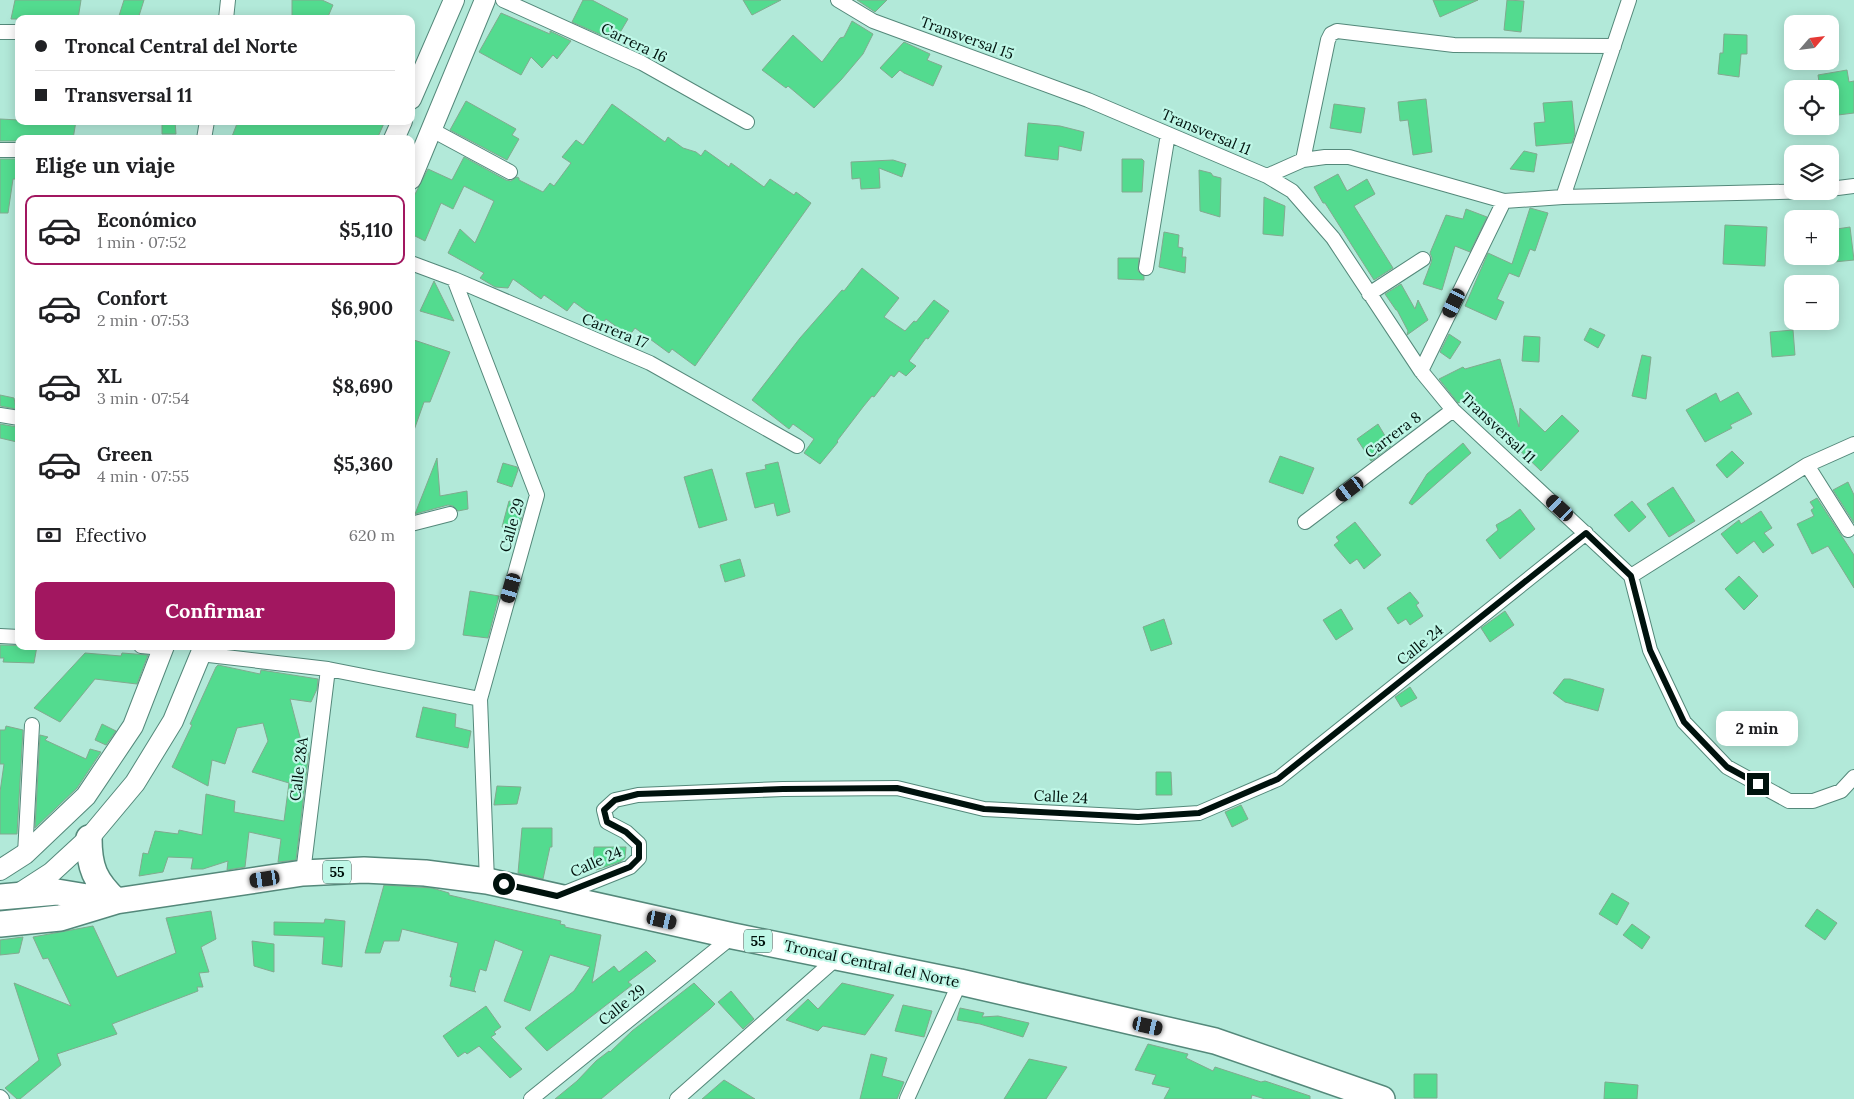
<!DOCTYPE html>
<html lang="es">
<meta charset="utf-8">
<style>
:root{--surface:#fff;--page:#f2f2f2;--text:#202124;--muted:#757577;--line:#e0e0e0;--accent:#a21760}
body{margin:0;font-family:Lora,serif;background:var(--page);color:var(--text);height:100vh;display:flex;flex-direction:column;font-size:19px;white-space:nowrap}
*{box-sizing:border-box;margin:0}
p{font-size:16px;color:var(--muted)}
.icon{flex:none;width:28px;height:28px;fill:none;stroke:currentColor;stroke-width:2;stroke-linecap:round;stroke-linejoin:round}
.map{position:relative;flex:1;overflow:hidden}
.details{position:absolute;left:15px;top:135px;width:400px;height:515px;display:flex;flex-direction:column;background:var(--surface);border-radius:10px;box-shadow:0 2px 12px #0003}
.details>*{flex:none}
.hud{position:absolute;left:15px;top:15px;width:400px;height:110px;border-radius:10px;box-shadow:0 2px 12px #0003;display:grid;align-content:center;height:110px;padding:0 20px;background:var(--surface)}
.needle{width:32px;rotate:62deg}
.controls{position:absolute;left:1784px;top:15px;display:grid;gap:10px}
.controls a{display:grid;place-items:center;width:55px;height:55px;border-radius:10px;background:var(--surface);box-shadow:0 2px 12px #0003;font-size:25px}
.end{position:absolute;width:22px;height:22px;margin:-11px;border:6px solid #00120d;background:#fff;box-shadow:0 0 0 2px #fff}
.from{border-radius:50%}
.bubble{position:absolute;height:35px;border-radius:10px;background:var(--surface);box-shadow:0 2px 12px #0003;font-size:16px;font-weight:700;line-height:35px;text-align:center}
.car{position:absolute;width:15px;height:30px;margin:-15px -8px;border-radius:6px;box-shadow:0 0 4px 1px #0007;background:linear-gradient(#222 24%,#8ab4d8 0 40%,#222 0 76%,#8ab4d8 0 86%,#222 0)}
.hud b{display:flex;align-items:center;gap:18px;height:48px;font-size:19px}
.hud b+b{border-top:1px solid var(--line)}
.hud i{width:12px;height:12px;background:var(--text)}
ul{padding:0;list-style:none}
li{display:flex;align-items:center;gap:15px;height:70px;margin:0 10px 8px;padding:0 10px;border:2px solid transparent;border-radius:10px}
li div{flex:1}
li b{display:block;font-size:19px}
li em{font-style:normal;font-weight:700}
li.selected{border-color:var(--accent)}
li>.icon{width:45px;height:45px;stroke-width:1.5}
h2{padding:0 20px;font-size:22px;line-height:60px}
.pay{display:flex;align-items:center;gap:12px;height:55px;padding:0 20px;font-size:19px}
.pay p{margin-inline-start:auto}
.cta{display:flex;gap:10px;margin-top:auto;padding:10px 20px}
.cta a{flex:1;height:58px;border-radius:10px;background:var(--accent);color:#fff;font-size:20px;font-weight:700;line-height:58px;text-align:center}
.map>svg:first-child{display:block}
</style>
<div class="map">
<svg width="1854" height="1099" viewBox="0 0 1854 1099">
<rect width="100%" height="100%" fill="#b2e9d9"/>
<path fill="#53db8f" stroke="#81aa8f" d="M15,0H81L78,19H11Z
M124,0H144L138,19H118Z
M292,0H322L333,5L327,19H292Z
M583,0H592L628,19L615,41L572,22Z
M743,0H781L752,15Z
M857,0H887L875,12Z
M1433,0H1478L1440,17Z
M1507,0L1524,1L1521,32L1504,30Z
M501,13L550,34V31L571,41L557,59L553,55L542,68L531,57L521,75L479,52Z
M852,21L873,34L863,54L841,80L814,108L788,86L786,88L762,70L793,35L822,62L840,38L844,37Z
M1724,34L1747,35V54H1741L1739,77L1718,74L1720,53H1723Z
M904,42L930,54L927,60L942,66L933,86L904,73L900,70L892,78L880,68Z
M1847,70L1849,82L1854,81V113L1830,116V89H1820L1818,75Z
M1426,99L1432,152L1413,155L1408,120L1400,121L1398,102Z
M466,101L516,129L512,135L519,139L507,160L450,130Z
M1572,101L1575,134L1572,143L1536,146L1534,123L1545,122L1543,103Z
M612,104L665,142L668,137L683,148L696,152L701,156L705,150L729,167L731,163L764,187L770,179L794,195L796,192L811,203L695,366L672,349L669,353L635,328L629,336L606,319L603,323L574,302L567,311L544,295L541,299L513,279L508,288L495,287L480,278L484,273L448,253L460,229L475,243L494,201L464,186L453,209L441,203L425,241L411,234V202L428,169L452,180L464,157L506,180L511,181L517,177L519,178V180L543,192L550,183L554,186L571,163L562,157L576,140L583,145Z
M1334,104L1365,108L1361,133L1330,128Z
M0,119L19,120V121H76L73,139H19V141H0Z
M162,121H175L176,134H162Z
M238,121H385L377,139H231Z
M1028,123L1060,126L1084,132L1081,151L1059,146L1058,160L1025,156Z
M1524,151L1537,154L1534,172L1510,169Z
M0,159H19V179H13L8,213H0Z
M1122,159H1142L1144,161L1142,192H1122Z
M893,160L906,164L902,177L879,168L880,188L861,189L860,178L852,179L851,162Z
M1199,170L1211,173L1213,176L1221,178L1220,217L1200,211Z
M1338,174L1347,191L1367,179L1375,194L1354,206L1393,268L1374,280L1325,203H1323L1314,187Z
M1264,197L1285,206L1283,236L1263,234Z
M1530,208L1548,213L1535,251L1530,249L1519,277L1509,273L1497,299L1504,302L1496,320L1465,306L1488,253L1512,264Z
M1466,209L1487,217L1470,252L1455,246L1442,290L1423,284L1431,263L1432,258L1430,253L1446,215L1463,219Z
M1725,225L1767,227L1765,266L1723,264Z
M1850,227L1854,260L1834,262L1830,230Z
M1164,232L1179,235L1178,247L1183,248L1182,257H1186L1185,273L1159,267Z
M1118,258H1139L1138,271L1144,276V280L1118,279Z
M862,268L899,298L884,317L905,331L914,321L916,322L934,300L949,311L928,339L926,338L909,361L916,366L906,376L899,371L894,377L891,375L874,397L872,396L863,407L837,441L838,442L820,464L804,453L814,439L793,424L789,429L752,400L800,338L842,290L844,291Z
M434,281L454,321L420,311Z
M1401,284L1415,309L1418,300L1428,320L1407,335L1408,331L1397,310H1396L1385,294Z
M1590,328L1605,335L1598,348L1584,340Z
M1793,330L1795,355L1772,357L1770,332Z
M1449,334L1461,342L1450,359L1440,352Z
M1524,336L1540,337L1539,362L1522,361Z
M411,339L450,352L430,402H424L413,433Z
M1642,355L1651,357L1646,399L1632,396Z
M1500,359L1519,427L1520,408L1545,432L1562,415L1579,431L1541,471L1480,412L1476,414L1468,398L1458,403L1439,379L1463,367L1465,369Z
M1738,392L1752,414L1730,425L1732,428L1705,442L1686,410L1716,393L1720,402Z
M0,395L14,398L16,409L0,406Z
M0,424L17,427V442L0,438Z
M1378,424L1391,446L1371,461L1357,439Z
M1463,443L1471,453L1412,505L1409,503L1427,474Z
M1732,451L1744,463L1727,478L1716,465Z
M1280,456L1314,468L1303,494L1269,482Z
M437,458L440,496L467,491L468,509L458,511L453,506L448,505L415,514Z
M778,462L790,512L777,516L774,503L755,508L746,473L766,469L765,465Z
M503,463L517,467L518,470L512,487L497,482Z
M712,469L727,520L699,528L684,477Z
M1848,482L1854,495V523L1833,490Z
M1673,487L1695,521L1669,537L1647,504Z
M1817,498L1854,555V588L1828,546L1812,554L1797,524L1814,516L1811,510L1814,508L1810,502Z
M509,501L525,505L518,530L502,527Z
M1632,501L1646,517L1629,532L1614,515Z
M1520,509L1535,529L1500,559L1486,540L1498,530L1496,525L1510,517Z
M1761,511L1772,528L1764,533L1774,545L1763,553L1754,541L1737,554L1721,534L1739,520L1741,524Z
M1355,522L1381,555L1364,569L1357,559L1350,564L1334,545L1339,541L1336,537Z
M740,559L745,576L725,582L720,565Z
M1739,576L1758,596L1744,610L1725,589Z
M470,591L499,596L488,638L463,635Z
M1410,592L1419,603L1416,605L1423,616L1410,625L1406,619L1398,624L1387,608Z
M1341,609L1353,629L1336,640L1323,620Z
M1505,611L1514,625L1490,642L1481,628Z
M1164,619L1172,644L1151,651L1143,627Z
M0,645L37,646L34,663L3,662L4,658H0Z
M85,653L121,656L122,653L148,655L137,684L95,679L60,722L34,708Z
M218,665L260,674L261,670L318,679L317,689L311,702L290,699L304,752H309L296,860L278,862L281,839L249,832L245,867L227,870L228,861L203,869H191L193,858L168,857L163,872L139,876L143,853L148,854L155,831L178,834L179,830L202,835L206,794L235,801L234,812L284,821L289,783L252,772L268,741L263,723L237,728L225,764L212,760L208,786L172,767L192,725L190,724L216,667Z
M1564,679H1570L1604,689L1598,711L1565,702L1553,693Z
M1410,687L1417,698L1401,707L1395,697Z
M423,707L456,714L455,727L471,731L468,748L416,737Z
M102,724L116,731L106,745L95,740Z
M6,726L23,730L17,834H0V792L4,764H0V730H5Z
M40,735L48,737L45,740L86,759L90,749L101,752L77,788L35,828Z
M1156,772H1171L1172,795H1156Z
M497,786L521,787L517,804L494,805Z
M1241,805L1248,819L1232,827L1225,812Z
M522,828H552V847H550L543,879L518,873Z
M594,847H626L625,858L620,862L596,870L593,860Z
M384,885L432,888L449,893V895L561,921L560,924L565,925V927L601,935L592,983L614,966L619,972L646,951L656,961L628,982L632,985L547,1051L525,1028L574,991L590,967L550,955L530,1011L504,1001L523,951L495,940L486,971L480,969L474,990L476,992L450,986L452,977H450L458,943L402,929L399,941H384L380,953H365Z
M1612,893L1629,903L1617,925L1599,914Z
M1817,909L1837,923L1825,940L1805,926Z
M211,911L216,939L201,947L209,972L199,973L203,987H197L198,991L112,1024L117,1034L57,1054L61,1065L20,1099H17L5,1088L39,1060L14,983L71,1006L48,958L43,959L33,937L93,926L117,977L176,953L166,918Z
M325,919L345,921L342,967L322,964L324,937L274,935V922L324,923Z
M1632,924L1650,937L1642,949L1623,935Z
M23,937L19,953L0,955V940Z
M252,941L274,944V972L254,966Z
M694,983L715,1004L710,1009L601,1099H555L577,1081L596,1061L609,1051L610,1052L632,1031Z
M842,983L894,995L865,1035L823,1026L818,1031L786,1020L808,999L818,1009Z
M731,991L754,1019L743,1029L718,1002Z
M903,1005L932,1011L924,1037L895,1031Z
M486,1006L501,1027L494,1032L496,1034L491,1037L522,1069L510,1078L479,1046L467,1054L465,1052L458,1057L443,1036Z
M960,1008L984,1013L982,1017L998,1016L1029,1023L1023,1037L980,1024L957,1020Z
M1148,1044L1188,1054L1186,1058L1213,1071L1215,1067L1261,1082L1265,1081L1310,1096V1099H1265L1252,1095L1251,1099H1164L1170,1088L1152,1084L1156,1075L1135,1070Z
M871,1054L887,1058L882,1076L904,1082L897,1099H860Z
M1029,1059L1067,1067L1046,1099H1004Z
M1414,1074H1437V1098H1414Z
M724,1080L755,1099H702Z
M1605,1082L1638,1085L1637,1099H1604Z"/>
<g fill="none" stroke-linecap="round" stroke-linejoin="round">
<defs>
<path id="street" d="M503,0L642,63L747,122
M838,0L873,21L1088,100L1267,176L1292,191L1333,238L1421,371L1453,410L1631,576L1650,650L1684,722L1727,767L1789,801H1813L1841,791L1854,777
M226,19L228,0
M0,32H19
M432,130L510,172
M204,139L207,121
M0,150H19
M1303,160L1328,40L1331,34L1337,31L1454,45L1614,46
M1267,176L1303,160L1325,157H1349L1504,201L1563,197L1817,191
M1830,189L1854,186
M1563,197L1629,0
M411,263L454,279L650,363L797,446
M1146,268L1168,134
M454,279L537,495L480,699L487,881
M1369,294L1423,259
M1421,371L1504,201
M0,415L19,418
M1807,465L1848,530
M1305,522L1453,410
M411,524L450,514
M1631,576L1807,465L1854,444
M0,636L19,637
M141,646L163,648
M200,654L328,669L480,699
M25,854L32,725
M303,873L328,669
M560,895L630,867L639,858V844L626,832L607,822L604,810L615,800L638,795L783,789L897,788L984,809L1138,817L1199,813L1278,779L1586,533
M0,1097L2,1099
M531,1099L733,936
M677,1099L838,957
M907,1099L960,982"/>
<path id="secondary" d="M411,99L454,0
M394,139L402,121
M411,179L485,0
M0,870L25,854L86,796L133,726L164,646
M17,895L51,873L89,838L135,783L173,721L204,646"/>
<path id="highway" d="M89,838C89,868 95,881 116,901
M0,897L57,892L111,901
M0,924L60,918L116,901L303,873L364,870L425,873L487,881L733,936L960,982L1215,1041L1382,1099"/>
</defs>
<use href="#street" stroke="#54887a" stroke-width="16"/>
<use href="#secondary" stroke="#54887a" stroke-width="22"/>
<use href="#highway" stroke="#54887a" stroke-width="28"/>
<use href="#street" stroke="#fff" stroke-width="14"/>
<use href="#secondary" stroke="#fff" stroke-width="20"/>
<use href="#highway" stroke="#fff" stroke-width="25"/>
</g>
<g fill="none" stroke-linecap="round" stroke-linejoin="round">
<path stroke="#00120d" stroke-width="6" d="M504,884L557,896L630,867L639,858V844L626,832L607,822L604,810L615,800L638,794L783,789L897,788L984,809L1138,817L1199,813L1278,779L1586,533L1631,576L1650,650L1684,722L1727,767L1758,784"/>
</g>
<g text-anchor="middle" stroke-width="4.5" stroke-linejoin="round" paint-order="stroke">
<g fill="#bff7e7" stroke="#39574e" stroke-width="1">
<rect x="323" y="860.5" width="28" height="23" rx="4"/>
<rect x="744" y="929.5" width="28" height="23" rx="4"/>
</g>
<g font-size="14" font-weight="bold" fill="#00120d">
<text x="337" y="877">55</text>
<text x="758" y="946">55</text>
</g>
<g font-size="15" fill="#00120d" stroke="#bff7e7">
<text transform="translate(967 38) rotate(20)" y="5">Transversal 15</text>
<text transform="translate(634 43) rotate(26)" y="5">Carrera 16</text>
<text transform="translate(1206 132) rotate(23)" y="5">Transversal 11</text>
<text transform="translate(615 331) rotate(22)" y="5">Carrera 17</text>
<text transform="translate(1498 428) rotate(43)" y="5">Transversal 11</text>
<text transform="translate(1393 435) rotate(-37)" y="5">Carrera 8</text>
<text transform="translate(512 525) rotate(-74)" y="5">Calle 29</text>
<text transform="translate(1420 645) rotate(-39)" y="5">Calle 24</text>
<text transform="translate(299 769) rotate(-83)" y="5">Calle 28A</text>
<text transform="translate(1061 797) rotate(3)" y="5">Calle 24</text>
<text transform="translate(596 862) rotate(-24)" y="5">Calle 24</text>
<text transform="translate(872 964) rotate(12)" y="5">Troncal Central del Norte</text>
<text transform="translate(622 1005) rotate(-39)" y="5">Calle 29</text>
</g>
</g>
</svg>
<div class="controls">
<a><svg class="needle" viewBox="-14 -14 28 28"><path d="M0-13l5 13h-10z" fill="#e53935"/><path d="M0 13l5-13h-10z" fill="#757577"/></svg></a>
<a><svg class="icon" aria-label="locate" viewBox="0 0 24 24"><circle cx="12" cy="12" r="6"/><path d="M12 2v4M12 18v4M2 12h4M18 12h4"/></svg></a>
<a><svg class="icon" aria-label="layers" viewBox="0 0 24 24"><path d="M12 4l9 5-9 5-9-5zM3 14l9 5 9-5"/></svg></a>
<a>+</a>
<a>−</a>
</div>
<i class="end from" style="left:504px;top:884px"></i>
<i class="end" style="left:1758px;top:784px"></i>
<div class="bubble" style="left:1716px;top:711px;width:82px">2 min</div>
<i class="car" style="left:1454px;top:303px;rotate:206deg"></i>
<i class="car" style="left:1350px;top:489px;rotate:233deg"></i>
<i class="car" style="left:1560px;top:508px;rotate:313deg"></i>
<i class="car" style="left:511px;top:588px;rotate:196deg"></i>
<i class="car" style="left:265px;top:879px;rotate:261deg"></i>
<i class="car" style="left:662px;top:920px;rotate:103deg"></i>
<i class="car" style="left:1148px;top:1026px;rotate:103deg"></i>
<div class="hud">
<b><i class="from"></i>Troncal Central del Norte</b>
<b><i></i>Transversal 11</b>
</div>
<section class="details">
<h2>Elige un viaje</h2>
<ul>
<li class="selected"><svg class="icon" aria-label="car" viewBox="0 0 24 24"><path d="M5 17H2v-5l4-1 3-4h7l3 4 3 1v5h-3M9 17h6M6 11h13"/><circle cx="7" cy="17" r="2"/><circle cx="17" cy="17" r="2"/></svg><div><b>Económico</b><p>1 min · 07:52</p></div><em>$5,110</em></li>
<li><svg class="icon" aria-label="car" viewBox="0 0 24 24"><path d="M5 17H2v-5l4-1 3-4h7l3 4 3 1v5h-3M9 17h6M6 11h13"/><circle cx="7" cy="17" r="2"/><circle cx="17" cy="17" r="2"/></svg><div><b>Confort</b><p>2 min · 07:53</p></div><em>$6,900</em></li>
<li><svg class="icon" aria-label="car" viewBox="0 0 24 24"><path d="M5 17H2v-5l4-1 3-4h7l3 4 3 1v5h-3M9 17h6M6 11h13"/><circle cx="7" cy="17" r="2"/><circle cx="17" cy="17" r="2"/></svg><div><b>XL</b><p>3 min · 07:54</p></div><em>$8,690</em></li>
<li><svg class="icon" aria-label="car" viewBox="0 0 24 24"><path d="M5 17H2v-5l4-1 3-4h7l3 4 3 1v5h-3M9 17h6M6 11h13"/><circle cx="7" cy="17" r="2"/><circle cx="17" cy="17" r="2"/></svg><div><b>Green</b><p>4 min · 07:55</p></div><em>$5,360</em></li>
</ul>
<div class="pay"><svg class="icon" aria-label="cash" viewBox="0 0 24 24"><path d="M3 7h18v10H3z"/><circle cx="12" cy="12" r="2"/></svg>Efectivo<p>620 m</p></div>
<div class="cta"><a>Confirmar</a></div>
</section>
</div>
